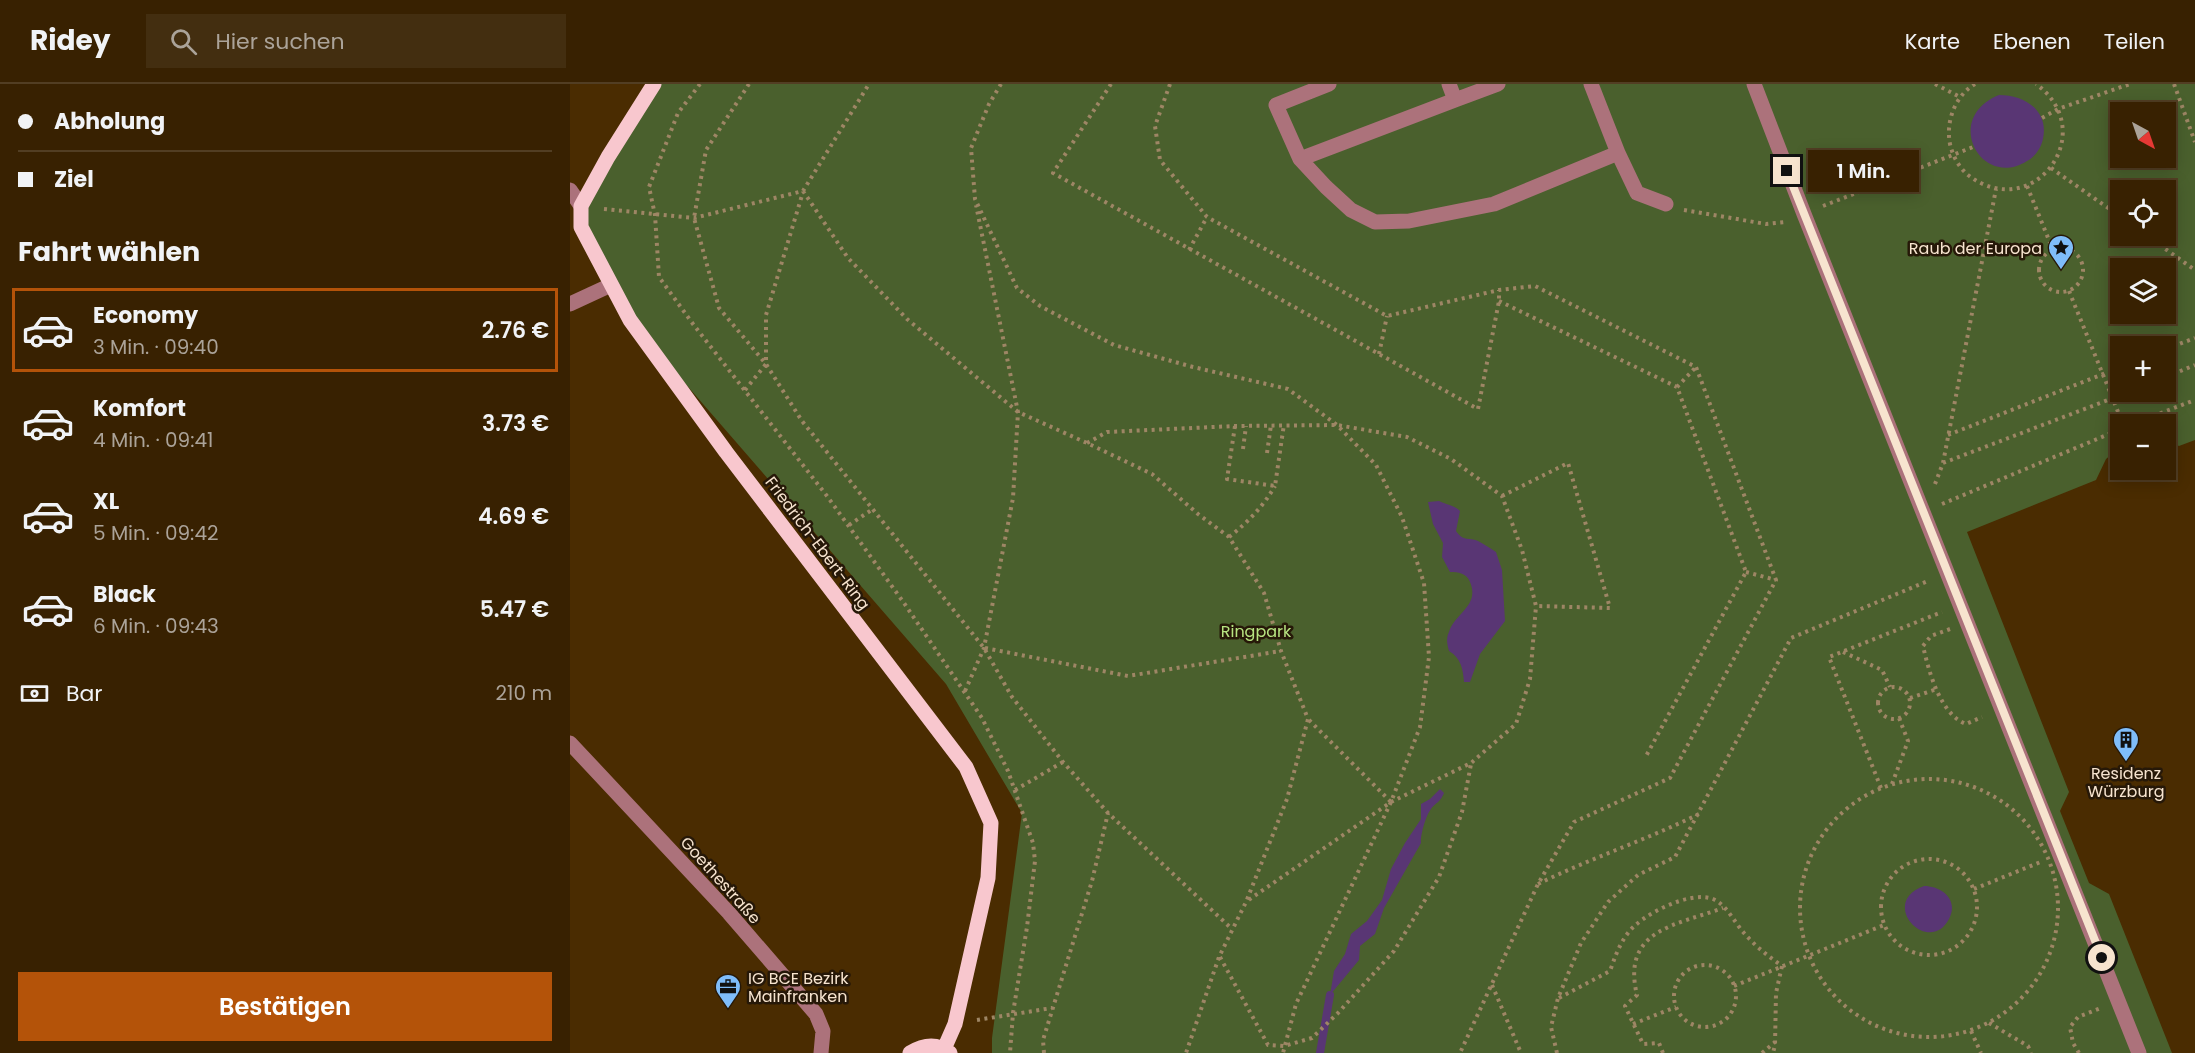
<!DOCTYPE html>
<html lang="de">
<meta charset="utf-8">
<style>
:root{--surface:#382101;--page:#432e10;--text:#f1f3f6;--muted:#aba399;--line:#523e23;--accent:#b45309}
body{margin:0;font-family:Poppins,sans-serif;background:var(--page);color:var(--text);height:100vh;display:flex;flex-direction:column;font-size:22px;white-space:nowrap}
*{box-sizing:border-box;margin:0}
p{font-size:20px;color:var(--muted)}
.icon{flex:none;width:33px;height:33px;fill:none;stroke:currentColor;stroke-width:2;stroke-linecap:round;stroke-linejoin:round}
.map{position:relative;flex:1;overflow:hidden}
.drawer{display:flex;flex-direction:column;background:var(--surface);width:570px}
.drawer>*{flex:none}
.guide{display:grid;align-content:center;height:132px;padding:0 18px;background:var(--surface)}
.needle{width:39px;rotate:140deg}
.fabs{position:absolute;left:1540px;top:18px;display:grid;gap:12px}
.fabs a{display:grid;place-items:center;width:66px;height:66px;border-radius:0px;background:var(--surface);box-shadow:0 3px 15px #0003,0 0 0 2px var(--line);font-size:30px}
.end{position:absolute;width:27px;height:27px;margin:-14px;border:8px solid #f7e4cf;background:#111;box-shadow:0 0 0 3px #111}
.from{border-radius:50%}
.bubble{position:absolute;height:42px;border-radius:0px;background:var(--surface);box-shadow:0 3px 15px #0003,0 0 0 2px var(--line);font-size:20px;font-weight:600;line-height:42px;text-align:center}
.guide b{display:flex;align-items:center;gap:21px;height:57px;font-size:22px}
.guide b+b{border-top:2px solid var(--line)}
.guide i{width:15px;height:15px;background:var(--text)}
ul{padding:0;list-style:none}
li{display:flex;align-items:center;gap:18px;height:84px;margin:0 12px 9px;padding:0 6px;border:3px solid transparent;border-radius:0px}
li div{flex:1}
li b{display:block;font-size:22px}
li em{font-style:normal;font-weight:600}
li.active{border-color:var(--accent)}
li>.icon{width:54px;height:54px;stroke-width:1.5}
h2{padding:0 18px;font-size:27px;line-height:72px}
.pay{display:flex;align-items:center;gap:15px;height:66px;padding:0 18px;font-size:22px}
.pay p{margin-inline-start:auto}
.action{display:flex;gap:12px;margin-top:auto;padding:12px 18px}
.action a{flex:1;height:69px;border-radius:0px;background:var(--accent);color:#fff;font-size:24px;font-weight:600;line-height:69px;text-align:center}
header{display:flex;align-items:center;gap:36px;box-sizing:border-box;height:84px;padding:0 30px;background:var(--surface);border-bottom:2px solid var(--line)}
header strong{font-size:28px}
nav{display:flex;gap:33px;margin-inline-start:auto;font-size:21px}
.search{width:420px;height:54px;background:var(--page);display:flex;align-items:center;gap:15px;box-sizing:border-box;padding:0 21px;border-radius:0px;color:var(--muted);font-size:22px}
main{display:flex;flex:1;min-height:0}
.map>svg:first-child{display:block}
</style>
<header>
<strong>Ridey</strong>
<div class="search"><svg class="icon" aria-label="search" viewBox="0 0 24 24"><circle cx="10" cy="10" r="6"/><path d="M15 15l6 6"/></svg>Hier suchen</div>
<nav><a>Karte</a><a>Ebenen</a><a>Teilen</a></nav>
</header>
<main>
<section class="drawer">
<div class="guide">
<b><i class="from"></i>Abholung</b>
<b><i></i>Ziel</b>
</div>
<h2>Fahrt wählen</h2>
<ul>
<li class="active"><svg class="icon" aria-label="car" viewBox="0 0 24 24"><path d="M5 17H2v-5l4-1 3-4h7l3 4 3 1v5h-3M9 17h6M6 11h13"/><circle cx="7" cy="17" r="2"/><circle cx="17" cy="17" r="2"/></svg><div><b>Economy</b><p>3 Min. · 09:40</p></div><em>2.76 €</em></li>
<li><svg class="icon" aria-label="car" viewBox="0 0 24 24"><path d="M5 17H2v-5l4-1 3-4h7l3 4 3 1v5h-3M9 17h6M6 11h13"/><circle cx="7" cy="17" r="2"/><circle cx="17" cy="17" r="2"/></svg><div><b>Komfort</b><p>4 Min. · 09:41</p></div><em>3.73 €</em></li>
<li><svg class="icon" aria-label="car" viewBox="0 0 24 24"><path d="M5 17H2v-5l4-1 3-4h7l3 4 3 1v5h-3M9 17h6M6 11h13"/><circle cx="7" cy="17" r="2"/><circle cx="17" cy="17" r="2"/></svg><div><b>XL</b><p>5 Min. · 09:42</p></div><em>4.69 €</em></li>
<li><svg class="icon" aria-label="car" viewBox="0 0 24 24"><path d="M5 17H2v-5l4-1 3-4h7l3 4 3 1v5h-3M9 17h6M6 11h13"/><circle cx="7" cy="17" r="2"/><circle cx="17" cy="17" r="2"/></svg><div><b>Black</b><p>6 Min. · 09:43</p></div><em>5.47 €</em></li>
</ul>
<div class="pay"><svg class="icon" aria-label="cash" viewBox="0 0 24 24"><path d="M3 7h18v10H3z"/><circle cx="12" cy="12" r="2"/></svg>Bar<p>210 m</p></div>
<div class="action"><a>Bestätigen</a></div>
</section>
<div class="map">
<svg width="1625" height="969" viewBox="0 0 1625 969">
<rect width="100%" height="100%" fill="#4a2c01"/>
<path fill="#4a602d" fill-rule="evenodd" d="M89,0H1625V356L1609,362L1596,356V340H1551V362L1536,375L1526,396L1397,448L1499,708L1490,727L1519,799L1539,810L1602,969H422V954L452,729L376,600L87,267L32,196L13,125ZM1551,28H1596V74H1551ZM1551,106H1596V152H1551ZM1551,184H1596V230H1551ZM1551,262H1596V308H1551Z"/>
<path fill="#593674" d="M1429,11C1454,11 1479,26 1473,55C1471,64 1465,73 1457,77C1411,106 1372,34 1429,11Z
M869,417C877,421 884,421 890,427L886,447C894,458 898,453 908,457C914,460 920,464 926,468L932,486L935,537L910,570L900,598H894C893,585 891,574 879,567C877,560 876,554 879,548C885,529 910,522 900,498C897,489 888,488 880,488L872,473L873,459L863,440L858,418Z
M870,705L874,709C869,720 867,717 861,725C856,731 850,752 851,759L814,824L805,850L790,862L789,876L760,911L764,887L775,870L781,850L797,837L812,816L821,785L835,759L851,735V720L860,715Z
M1354,802C1372,802 1389,816 1379,835C1359,873 1307,819 1354,802Z"/>
<g fill="none" stroke-linecap="round" stroke-linejoin="round">
<path stroke="#593674" stroke-width="8" d="M750,969L760,911"/>
<path stroke="#9e8665" stroke-width="4" stroke-dasharray="3 4.5" stroke-linecap="butt" d="M130,0L108,29L79,103L85,131L89,193L123,240L257,412L334,519L412,634L438,687L463,759L465,777L457,843L443,929L440,969
M179,0L136,66L124,134L149,224L196,280L232,337L414,564L442,613L493,678L538,729L662,845
M431,0L419,20L401,64L405,115L447,204L470,222L544,261L623,283L718,305L767,341L806,381L832,433L854,499L859,573L850,643L821,718L726,920L713,969
M541,0L483,89L908,325L929,217V206
M600,0L585,42L590,76L637,133L817,232L929,206L965,202L1126,283L1206,496L1100,694L1004,738L968,800L890,969
M1365,0L1390,13
M1405,0C1388,10 1378,31 1379,51C1379,65 1387,82 1398,91C1463,141 1532,48 1466,0
M1604,0L1625,58
M1472,34L1488,25L1560,0
M1481,84L1551,133
M1457,102L1483,166
M233,107L278,174L337,235L448,328L517,359L582,390L628,430L659,453L694,509L711,567L738,635L717,715L676,818L649,873L616,969
M1253,122L1403,63
M34,125L124,134L233,107L299,0
M1114,126L1196,140L1216,138
M1577,152L1625,186
M1469 186a22 22 0 1 1 44 0a22 22 0 1 1-44 0Z
M619,166L637,133
M1499,207L1553,340
M929,217L1107,303L1176,488L1075,674
M1596,265L1625,254
M809,270L817,232
M1596,293L1625,281
M1107,303L1126,283
M175,306L196,280V231L233,108
M1562,340L1625,316
M665,342L657,395L705,402L714,340
M1378,351L1551,283
M517,359L537,348L665,342L767,341L837,353L881,375L932,412L952,466L966,522L960,595L946,640L901,679L821,718L677,817
M673,365L676,342
M697,369L701,341
M1373,379L1559,308
M1365,400L1373,379L1426,105
M932,412L998,379L1040,524L966,522
M1372,420L1551,345
M279,441L303,425
M659,453C678,438 692,424 705,402
M1176,488L1206,496
M1380,545L1361,552L1353,562C1359,588 1370,630 1396,640L1412,633
M415,564L558,592L711,567
M1273,568L1312,586L1320,603
M1308 619a16 16 0 1 1 32 0a16 16 0 1 1-32 0Z
M395,607L414,564L443,414L448,328L406,121
M1340,614L1367,605
M739,636L821,718
M1230 824a129 129 0 1 1 258 0a129 129 0 1 1-258 0Z
M1322,700L1338,657L1329,634
M1311,704L1259,573L1372,528
M445,706L493,678
M1311 823a48 48 0 1 1 96 0a48 48 0 1 1-96 0Z
M968,800C1021,774 1076,756 1129,730
M1404,805L1473,777
M650,873L698,961L714,962L742,954L768,929L824,867L869,793L892,728L901,680
M1104 912a31 31 0 1 1 62 0a31 31 0 1 1-62 0Z
M922,901L951,969
M1164,902L1314,841
M989,914L1040,887C1045,873 1049,861 1058,849C1071,831 1120,806 1143,815C1157,821 1164,838 1174,849C1185,862 1198,872 1212,882L1206,909L1205,961L1203,969
M407,936L482,924
M1419,939L1458,962L1461,969
M1063,940L1106,923
M1401,947L1411,969
M474,969L473,956L522,797L538,729
M987,969L981,943L988,914L1011,859L1038,818L1068,791L1105,773L1221,554L1358,497
M1093,969L1089,959L1073,960L1055,922L1067,911C1051,846 1106,841 1153,824
M1192,969L1205,958
M1509,969L1503,959L1500,943L1508,933L1531,924"/>
<path stroke="#ac727b" stroke-width="15" d="M759,0L706,21L730,75L756,103L781,126L805,138L839,137L924,120L1048,69L1021,0
M879,0L885,16L928,0
M1184,0L1234,130L1569,969
M1048,69L1067,109L1096,120
M730,75L885,16
M0,106L11,122
M0,220L41,201
M0,659L159,829L246,930L253,947L251,969"/>
<path stroke="#f8c7ce" stroke-width="15" d="M84,0L38,73L11,122V143L60,236L156,368L396,683L421,739L418,794L385,940L374,965
M340,969C353,961 367,959 380,969"/>
</g>
<g fill="none" stroke-linecap="round" stroke-linejoin="round">
<path stroke="#f7e4cf" stroke-width="8" d="M1217,87L1532,874"/>
</g>
<defs>
<symbol id="sight-pin" viewBox="-11 -11 22 30"><path d="M0 17L-7.5 6A9.5 9.5 0 1 1 7.5 6Z" fill="#7fbdfa" stroke="#261808"/><path d="M0-6L1.8-2.2L6-1.7L2.9 1.2L3.7 5.4L0 3.3L-3.7 5.4L-2.9 1.2L-6-1.7L-1.8-2.2Z" fill="#111"/></symbol>
<symbol id="building-pin" viewBox="-11 -11 22 30"><path d="M0 17L-7.5 6A9.5 9.5 0 1 1 7.5 6Z" fill="#7fbdfa" stroke="#261808"/><path d="M-4-6H4V6H1V3H-1V6H-4ZM-2.5-4.3h1.7v1.8h-1.7ZM.8-4.3h1.7v1.8H.8ZM-2.5-1h1.7V.8h-1.7ZM.8-1h1.7V.8H.8Z" fill="#111"/></symbol>
<symbol id="office-pin" viewBox="-11 -11 22 30"><path d="M0 17L-7.5 6A9.5 9.5 0 1 1 7.5 6Z" fill="#7fbdfa" stroke="#261808"/><path d="M-6-3h4V-5.5h4V-3h4V5H-6ZM-1-4.5V-3h2v-1.5ZM-6 0V1H6V0Z" fill="#111"/></symbol>
</defs>
<g fill-rule="evenodd">
<use href="#sight-pin" x="1476" y="149" width="30" height="40"/>
<use href="#building-pin" x="1541" y="641" width="30" height="40"/>
<use href="#office-pin" x="143" y="888" width="30" height="40"/>
</g>
<g text-anchor="middle" stroke-width="5" stroke-linejoin="round" paint-order="stroke">
<g font-size="16" fill="#f7e4cf" stroke="#261808" text-anchor="end">
<text x="1472" y="170">Raub der Europa</text>
<text x="1556" y="695" text-anchor="middle">Residenz<tspan x="1556" dy="18">Würzburg</tspan></text>
<text x="178" y="900" text-anchor="start">IG BCE Bezirk<tspan x="178" dy="18">Mainfranken</tspan></text>
</g>
<g font-size="16" fill="#f7e4cf" stroke="#261808">
<text transform="translate(248 459) rotate(53)" y="6">Friedrich-Ebert-Ring</text>
<text transform="translate(151 796) rotate(48)" y="6">Goethestraße</text>
</g>
<g font-size="16" fill="#b7e481" stroke="#261808">
<text x="686" y="553">Ringpark</text>
</g>
</g>
</svg>
<div class="fabs">
<a><svg class="needle" viewBox="-14 -14 28 28"><path d="M0-13l5 13h-10z" fill="#e53935"/><path d="M0 13l5-13h-10z" fill="#aba399"/></svg></a>
<a><svg class="icon" aria-label="locate" viewBox="0 0 24 24"><circle cx="12" cy="12" r="6"/><path d="M12 2v4M12 18v4M2 12h4M18 12h4"/></svg></a>
<a><svg class="icon" aria-label="layers" viewBox="0 0 24 24"><path d="M12 4l9 5-9 5-9-5zM3 14l9 5 9-5"/></svg></a>
<a>+</a>
<a>−</a>
</div>
<i class="end from" style="left:1532px;top:874px"></i>
<i class="end" style="left:1217px;top:87px"></i>
<div class="bubble" style="left:1238px;top:66px;width:111px">1 Min.</div>
</div>
</main>
